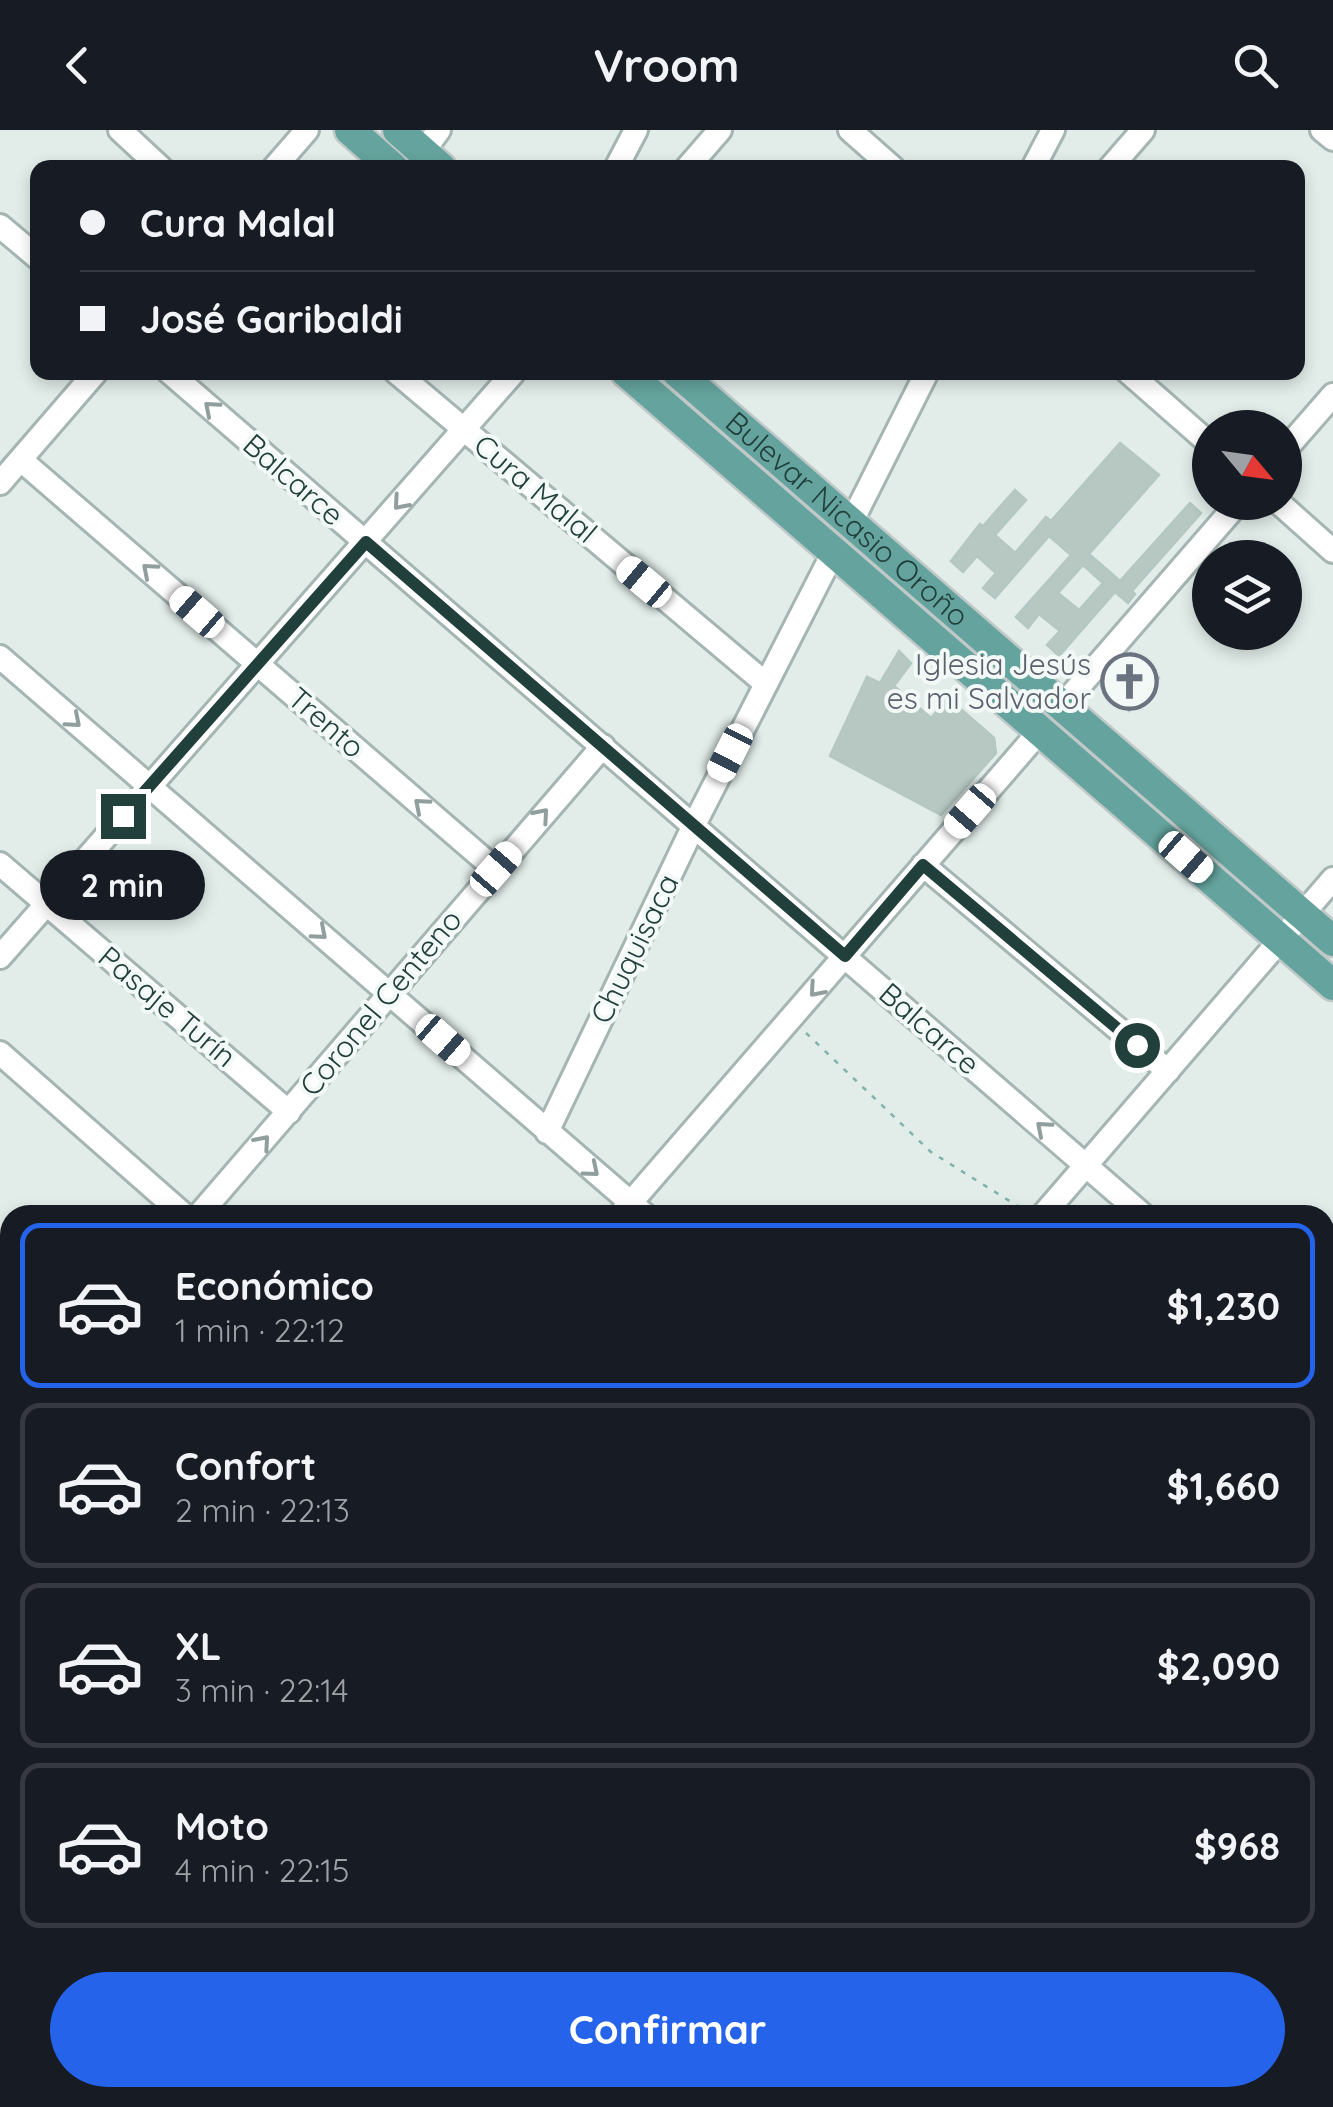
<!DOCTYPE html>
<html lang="es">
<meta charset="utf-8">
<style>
:root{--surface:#171b24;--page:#242831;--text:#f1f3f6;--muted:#9ea1a6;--line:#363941;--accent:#2563eb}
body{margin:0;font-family:Quicksand,sans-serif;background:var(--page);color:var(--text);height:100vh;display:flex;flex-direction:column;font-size:38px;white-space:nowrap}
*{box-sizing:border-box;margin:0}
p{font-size:32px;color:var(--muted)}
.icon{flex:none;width:55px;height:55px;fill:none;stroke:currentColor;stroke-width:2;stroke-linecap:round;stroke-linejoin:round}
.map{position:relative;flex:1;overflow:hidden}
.sheet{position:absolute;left:0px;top:1075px;width:1335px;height:902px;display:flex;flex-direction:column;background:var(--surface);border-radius:30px 30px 0 0;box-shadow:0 5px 15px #0003}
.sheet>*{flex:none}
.guide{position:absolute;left:30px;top:30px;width:1275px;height:220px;border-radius:20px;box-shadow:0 5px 15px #0003;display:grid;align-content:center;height:220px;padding:0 50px;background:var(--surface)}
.needle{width:65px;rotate:119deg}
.tools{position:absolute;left:1192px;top:280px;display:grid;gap:20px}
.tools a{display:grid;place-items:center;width:110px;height:110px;border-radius:50%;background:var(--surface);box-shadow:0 5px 15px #0003;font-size:50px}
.end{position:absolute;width:45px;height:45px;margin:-22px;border:12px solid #213f3b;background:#fff;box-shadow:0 0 0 5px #fff}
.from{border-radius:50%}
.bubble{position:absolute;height:70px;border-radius:35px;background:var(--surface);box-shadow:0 5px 15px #0003;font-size:32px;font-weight:700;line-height:70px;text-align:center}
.car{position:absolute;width:30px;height:60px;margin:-30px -15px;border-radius:12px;box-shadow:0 0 8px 2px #0007;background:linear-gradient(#fff 24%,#345 0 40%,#fff 0 76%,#345 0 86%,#fff 0)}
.guide b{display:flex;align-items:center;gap:35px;height:95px;font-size:38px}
.guide b+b{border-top:2px solid var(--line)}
.guide i{width:25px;height:25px;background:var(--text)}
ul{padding:18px 0 0;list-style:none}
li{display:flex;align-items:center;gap:30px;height:165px;margin:0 20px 15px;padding:0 30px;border:5px solid var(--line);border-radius:20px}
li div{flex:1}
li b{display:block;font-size:38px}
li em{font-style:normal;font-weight:700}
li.on{border-color:var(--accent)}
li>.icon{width:90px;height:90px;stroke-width:1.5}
.button{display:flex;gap:20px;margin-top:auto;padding:20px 50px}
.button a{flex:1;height:115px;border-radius:60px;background:var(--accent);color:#fff;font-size:40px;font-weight:700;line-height:115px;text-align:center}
header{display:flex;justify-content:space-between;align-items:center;height:130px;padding:0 50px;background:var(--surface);font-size:45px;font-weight:700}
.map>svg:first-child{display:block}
</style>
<header><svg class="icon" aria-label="back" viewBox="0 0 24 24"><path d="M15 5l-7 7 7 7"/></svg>Vroom<svg class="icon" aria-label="search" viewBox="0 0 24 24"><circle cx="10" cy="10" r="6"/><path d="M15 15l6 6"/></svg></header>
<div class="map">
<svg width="1333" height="1977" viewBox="0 0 1333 1977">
<rect width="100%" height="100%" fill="#e2edea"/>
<path fill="#b7c8c3" stroke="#b4c7c2" stroke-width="2.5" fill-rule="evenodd" d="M1120,313L1159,345L1089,424L1120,451L1190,373L1201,383L1132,461L1135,464L1128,473L1115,462L1059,526L1047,515L1060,501L1039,484L1028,498L1016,487L1071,425L1049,406L995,468L983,458L996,443L977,426L963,442L951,431L980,394L983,396L1015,360L1026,370L995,405L1015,423L1046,387L1051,391ZM1083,435L1103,453L1079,480L1058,463Z
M899,521L911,533L894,556L931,588L948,568L994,608L996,623L941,685L830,626L867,547L880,553Z
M1131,523L1159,548L1129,581L1101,556Z"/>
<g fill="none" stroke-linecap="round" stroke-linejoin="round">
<defs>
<path id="minor" d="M120,0L161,38
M850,0L893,38
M1322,0L1333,9
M423,22L439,0
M274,38L307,0
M616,38L636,0
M687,38L720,0
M1033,38L1053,0
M1110,38L1143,0
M0,96L38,128
M169,242L1143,1085
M396,242L765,553
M1128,242L1210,314
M1285,320L1333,265
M21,330L495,739
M0,353L96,242
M1278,372L1333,421
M851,393L927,242
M0,527L645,1085
M1062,576L1239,372
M0,734L289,982
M923,735L1168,941
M0,827L514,242
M0,923L184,1085
M547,1002L695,693L833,423
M199,1085L603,616
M620,1085L1040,601
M1043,1085L1333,749
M1325,1240L1333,1230
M0,1314L10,1302
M0,1344L10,1353
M1325,1677L1333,1684
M1325,1716L1333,1706
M0,1796L10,1785
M1325,1939L1333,1929
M221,1968L232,1977
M483,1968L494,1977
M718,1968L728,1977
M967,1968L978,1977
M1199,1968L1209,1977
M263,1977L272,1968
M680,1977L688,1968
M1099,1977L1107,1968
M1292,1977L1300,1968"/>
<g id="major">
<path d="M350,0L393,38"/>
<path d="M398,0L441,38"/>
<path d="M626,242L1333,855"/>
<path id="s1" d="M677,242L1333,811"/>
</g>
</defs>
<use href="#minor" stroke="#a4b5b2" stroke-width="28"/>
<use href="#major" stroke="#c1c9c8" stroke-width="35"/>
<path stroke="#81b2aa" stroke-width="2.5" stroke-dasharray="5 8" stroke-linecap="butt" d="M806,903L931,1022L1024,1080"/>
<use href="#minor" stroke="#fff" stroke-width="22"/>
<use href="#major" stroke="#65a49e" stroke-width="30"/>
</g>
<defs><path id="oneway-chevron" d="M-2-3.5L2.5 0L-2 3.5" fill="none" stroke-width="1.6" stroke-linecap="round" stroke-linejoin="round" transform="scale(2.5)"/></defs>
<g stroke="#909f9d">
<use href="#oneway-chevron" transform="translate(211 278) rotate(-139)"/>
<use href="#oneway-chevron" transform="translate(400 373) rotate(131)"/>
<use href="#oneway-chevron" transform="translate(149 440) rotate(-139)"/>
<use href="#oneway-chevron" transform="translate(74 591) rotate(41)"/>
<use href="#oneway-chevron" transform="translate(421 675) rotate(-139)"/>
<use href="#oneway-chevron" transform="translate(542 685) rotate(-49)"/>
<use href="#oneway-chevron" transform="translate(320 803) rotate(41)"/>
<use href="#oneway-chevron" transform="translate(816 860) rotate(131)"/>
<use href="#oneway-chevron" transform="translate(1043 998) rotate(-139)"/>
<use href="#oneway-chevron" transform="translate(263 1012) rotate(-49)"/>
<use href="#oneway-chevron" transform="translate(592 1040) rotate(40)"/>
</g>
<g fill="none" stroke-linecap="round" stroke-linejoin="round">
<path stroke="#213f3b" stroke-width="12" d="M123,686L366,412L845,826L923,735L1137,915"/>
</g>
<defs>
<symbol id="church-ring" viewBox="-11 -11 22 22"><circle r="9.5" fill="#f3f9f7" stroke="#6b7280" stroke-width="1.5"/><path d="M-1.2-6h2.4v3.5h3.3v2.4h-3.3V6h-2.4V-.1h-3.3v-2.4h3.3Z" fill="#6b7280"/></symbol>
</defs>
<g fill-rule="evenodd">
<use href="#church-ring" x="1098" y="520" width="63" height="63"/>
</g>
<g text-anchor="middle" stroke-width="8" stroke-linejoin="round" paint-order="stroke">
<g font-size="30" fill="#213f3b" stroke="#f3f9f7">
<text transform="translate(293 350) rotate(41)" y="10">Balcarce</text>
<text transform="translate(535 359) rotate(40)" y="10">Cura Malal</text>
<text dy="10" stroke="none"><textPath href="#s1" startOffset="225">Bulevar Nicasio Oroño</textPath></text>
<text transform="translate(326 593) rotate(41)" y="10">Trento</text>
<text transform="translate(635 819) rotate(-64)" y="10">Chuquisaca</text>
<text transform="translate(381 873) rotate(-50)" y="10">Coronel Centeno</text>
<text transform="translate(167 877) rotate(40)" y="10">Pasaje Turín</text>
<text transform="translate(929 899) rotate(41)" y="10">Balcarce</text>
</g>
<g font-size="30" fill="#5b616d" stroke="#f3f9f7" text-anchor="end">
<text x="1091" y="545">Iglesia Jesús<tspan x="1091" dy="34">es mi Salvador</tspan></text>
</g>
</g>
</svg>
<div class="tools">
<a><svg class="needle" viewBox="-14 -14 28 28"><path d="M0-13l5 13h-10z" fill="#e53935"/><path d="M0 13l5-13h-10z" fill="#9ea1a6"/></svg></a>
<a><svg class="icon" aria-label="layers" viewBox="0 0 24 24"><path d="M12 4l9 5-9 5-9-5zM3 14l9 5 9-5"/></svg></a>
</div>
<i class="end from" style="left:1137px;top:915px"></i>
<i class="end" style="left:123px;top:686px"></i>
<div class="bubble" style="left:40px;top:720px;width:165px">2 min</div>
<i class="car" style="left:644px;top:452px;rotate:310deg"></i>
<i class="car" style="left:197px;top:482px;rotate:311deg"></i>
<i class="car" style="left:730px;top:623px;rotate:207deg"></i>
<i class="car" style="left:970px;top:681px;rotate:221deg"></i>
<i class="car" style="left:1186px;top:727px;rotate:131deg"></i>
<i class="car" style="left:496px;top:739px;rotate:41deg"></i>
<i class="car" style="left:443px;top:910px;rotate:131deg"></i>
<div class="guide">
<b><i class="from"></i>Cura Malal</b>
<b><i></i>José Garibaldi</b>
</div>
<section class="sheet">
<ul>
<li class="on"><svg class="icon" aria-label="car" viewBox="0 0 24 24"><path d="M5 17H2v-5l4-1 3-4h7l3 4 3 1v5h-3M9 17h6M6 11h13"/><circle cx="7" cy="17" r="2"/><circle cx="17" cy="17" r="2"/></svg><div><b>Económico</b><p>1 min · 22:12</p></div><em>$1,230</em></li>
<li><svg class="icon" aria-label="car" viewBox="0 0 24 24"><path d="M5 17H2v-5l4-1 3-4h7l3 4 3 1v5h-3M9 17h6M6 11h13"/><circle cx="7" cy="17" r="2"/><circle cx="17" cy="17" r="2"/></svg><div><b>Confort</b><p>2 min · 22:13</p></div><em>$1,660</em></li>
<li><svg class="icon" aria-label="car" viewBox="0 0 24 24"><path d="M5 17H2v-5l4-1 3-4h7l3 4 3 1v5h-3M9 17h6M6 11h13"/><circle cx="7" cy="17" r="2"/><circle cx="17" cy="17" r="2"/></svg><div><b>XL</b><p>3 min · 22:14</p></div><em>$2,090</em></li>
<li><svg class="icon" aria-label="car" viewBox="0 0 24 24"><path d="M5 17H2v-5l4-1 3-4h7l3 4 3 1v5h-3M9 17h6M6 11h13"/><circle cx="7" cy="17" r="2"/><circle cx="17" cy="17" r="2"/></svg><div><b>Moto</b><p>4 min · 22:15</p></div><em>$968</em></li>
</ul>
<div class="button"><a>Confirmar</a></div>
</section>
</div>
